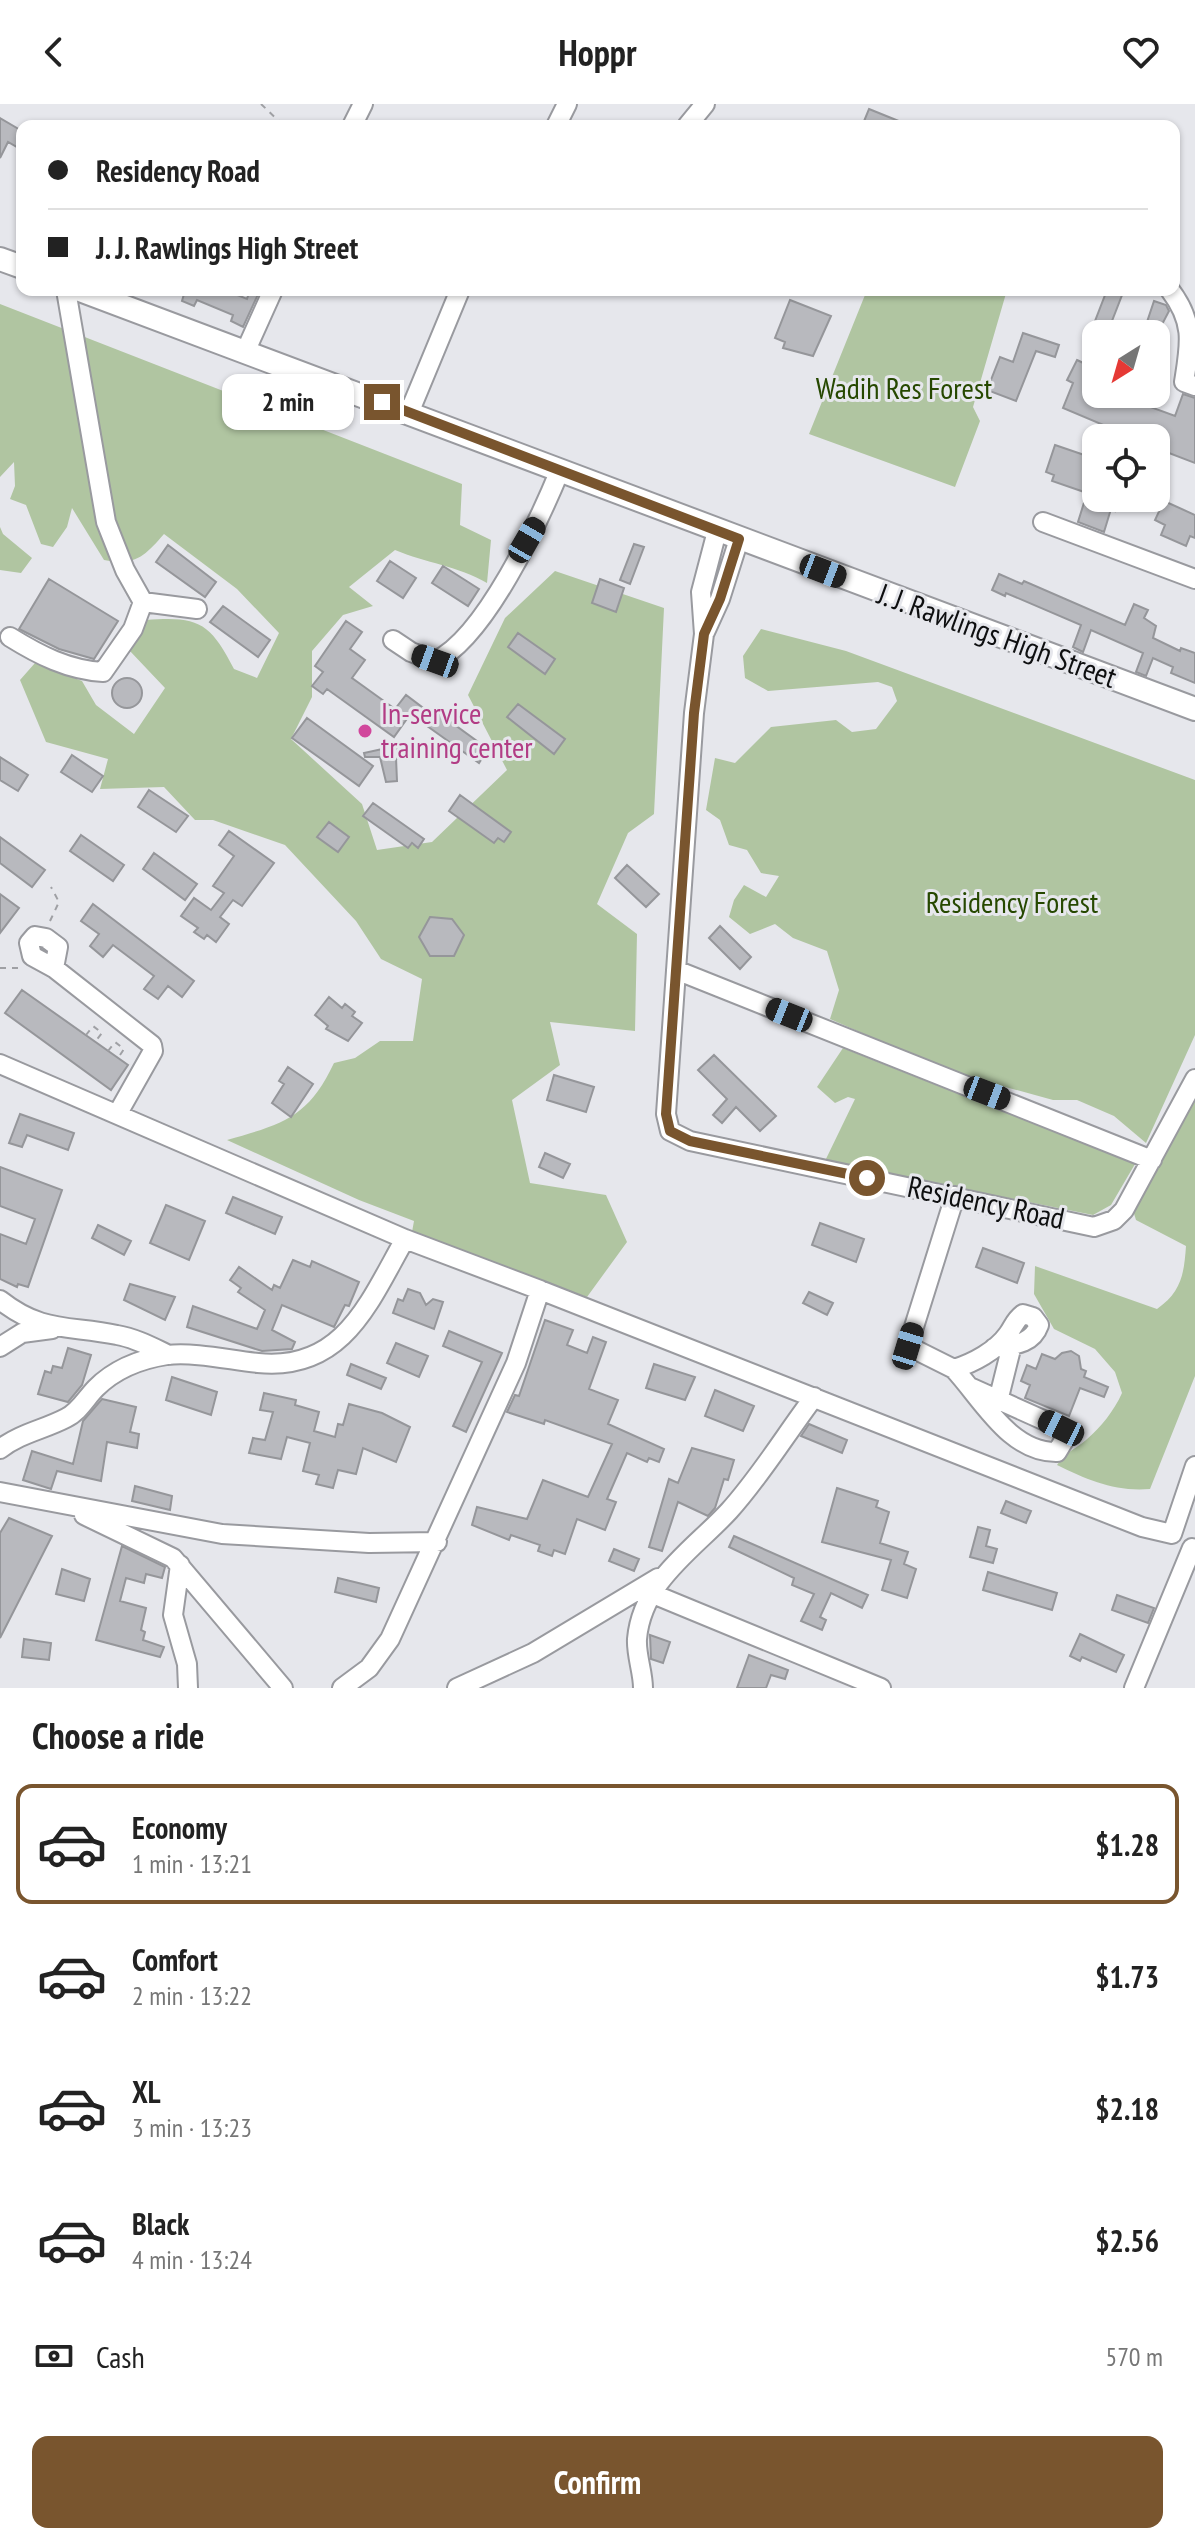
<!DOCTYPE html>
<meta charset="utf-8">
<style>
:root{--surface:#fff;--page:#f2f2f2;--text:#222;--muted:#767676;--line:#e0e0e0;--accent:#79552e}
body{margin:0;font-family:"PT Sans Narrow",sans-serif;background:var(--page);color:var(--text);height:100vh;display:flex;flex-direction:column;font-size:30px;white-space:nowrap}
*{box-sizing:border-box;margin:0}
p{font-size:26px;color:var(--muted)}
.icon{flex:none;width:44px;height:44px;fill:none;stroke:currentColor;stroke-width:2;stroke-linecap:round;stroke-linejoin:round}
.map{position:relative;height:1584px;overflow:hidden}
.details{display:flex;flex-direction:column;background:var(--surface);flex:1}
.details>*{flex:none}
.top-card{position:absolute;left:16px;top:16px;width:1164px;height:176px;border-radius:16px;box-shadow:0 2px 6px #0004;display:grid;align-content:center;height:176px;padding:0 32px;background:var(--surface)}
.needle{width:52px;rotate:217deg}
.controls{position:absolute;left:1082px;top:216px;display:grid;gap:16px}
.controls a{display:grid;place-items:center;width:88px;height:88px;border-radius:16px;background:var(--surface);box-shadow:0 2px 6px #0004;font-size:40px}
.end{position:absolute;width:36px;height:36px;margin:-18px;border:10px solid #79552e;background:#fff;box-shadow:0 0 0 4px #fff}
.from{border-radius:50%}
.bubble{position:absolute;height:56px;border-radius:16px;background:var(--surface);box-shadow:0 2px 6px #0004;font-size:26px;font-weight:700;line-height:56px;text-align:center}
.car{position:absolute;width:24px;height:48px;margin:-24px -12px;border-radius:10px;box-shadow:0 0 6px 2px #0007;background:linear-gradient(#222 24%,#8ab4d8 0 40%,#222 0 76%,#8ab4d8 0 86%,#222 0)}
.top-card b{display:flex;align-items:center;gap:28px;height:76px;font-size:30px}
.top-card b+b{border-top:2px solid var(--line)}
.top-card i{width:20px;height:20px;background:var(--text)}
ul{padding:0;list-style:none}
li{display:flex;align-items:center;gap:24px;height:120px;margin:0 16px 12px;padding:0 16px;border:4px solid transparent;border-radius:16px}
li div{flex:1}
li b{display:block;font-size:30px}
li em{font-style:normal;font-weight:700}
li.selected{border-color:var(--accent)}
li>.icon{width:72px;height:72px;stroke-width:1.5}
h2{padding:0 32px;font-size:36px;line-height:96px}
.pay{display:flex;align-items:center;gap:20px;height:88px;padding:0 32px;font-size:30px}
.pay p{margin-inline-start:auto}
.action{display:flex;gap:16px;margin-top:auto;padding:16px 32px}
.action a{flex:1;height:92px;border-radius:16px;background:var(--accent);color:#fff;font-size:32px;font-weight:700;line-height:92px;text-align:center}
header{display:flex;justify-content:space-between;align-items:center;height:104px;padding:0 32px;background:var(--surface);font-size:36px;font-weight:700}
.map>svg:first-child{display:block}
</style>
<header><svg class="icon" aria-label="back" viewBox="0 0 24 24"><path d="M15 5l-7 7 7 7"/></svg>Hoppr<svg class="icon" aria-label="heart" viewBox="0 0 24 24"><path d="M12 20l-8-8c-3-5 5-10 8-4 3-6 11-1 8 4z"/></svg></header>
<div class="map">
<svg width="1195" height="1584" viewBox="0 0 1195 1584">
<rect width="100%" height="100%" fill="#e6e7ec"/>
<path fill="#b0c5a1" d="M867,186H1007L973,303L980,317L955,383L809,330Z
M0,200L462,380L460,421L491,436L487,479C458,462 426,459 395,446L349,483L373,502L343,511L312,547V593L291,635L362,700L377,746L432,738L507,666L468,591L505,514L555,467L664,504L654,710L628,729L597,800L637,830L635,927L550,918L560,961L512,996L530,1079L606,1091L627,1138L587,1193L463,1150L412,1128L414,1117L359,1096L227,1036C283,1020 308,1014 334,959L355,954L380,937H413L422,875L381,855L356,817L285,741L213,716H195L164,683L100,685L108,655L46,638L20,576L35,559L82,577L96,601L134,630L165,584L129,546L146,516C198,512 210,518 234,565L257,574L279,529L237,485L164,430C144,453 135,462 104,456L72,404L67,423L53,443L41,440L26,401L10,395L15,382L14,358L0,373Z
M0,423L3,430L32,454L21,469L0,466Z
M761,525L846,547L1195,676V931L1146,1039L1114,1012L1077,996H1053L951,968L830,915L839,886L827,847L793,834L775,820L750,830L729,813L734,796L744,781L766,793L779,772L761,769L747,746L729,741L720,716L706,706L715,654L735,659L771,623L836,616L852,628L876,625L897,597L892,583L878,578L768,587L745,574L743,552Z
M843,944L1135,1060L1111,1101L1093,1111L825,1057L855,995L848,993L835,999L817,983Z
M1195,995V1272L1150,1385C1115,1388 1088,1376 1057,1361C1066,1348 1075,1345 1086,1336C1101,1323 1114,1307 1122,1289L1115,1268L1095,1245L1054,1225L1034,1190L1035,1162L1157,1205C1181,1188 1184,1171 1186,1142L1136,1116L1132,1103Z"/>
<path fill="#b8b9be" stroke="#95969a" stroke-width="2" d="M869,5L911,22H862Z
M0,14L22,27V46L8,38L0,54Z
M174,186H225L247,195L250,186H260L243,223L231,217L233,211L197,196L194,202L182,197L184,190Z
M1107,186H1124L1112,217L1142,230H1090Z
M790,196L831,212L813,252L783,244L785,238L775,234Z
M1154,197L1166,201L1169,207L1157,230H1143Z
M1023,229L1059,241L1055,253L1036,247L1016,297L987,286L1000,253L1013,258Z
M1077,256L1096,265V290H1136L1134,297L1175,312L1183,290L1195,294V359L1156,344V334H1110L1113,325L1063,304L1073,279L1067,276Z
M1055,341L1096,355V394H1120L1115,407L1111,405L1104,428L1078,418L1087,389L1052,377L1054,371L1046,368Z
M1164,397L1195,411V434L1190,432L1186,442L1161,431L1165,421L1155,416Z
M634,440L644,443L630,480L620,476Z
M168,441L216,478L205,493L156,458Z
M390,457L416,474L403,494L377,477Z
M443,462L479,485L468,502L432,479Z
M999,470L1022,480L1024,477L1125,521L1134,500L1148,506L1144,514L1156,522L1153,534L1180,547L1181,544L1195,549V579L1171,569L1173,563L1153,554L1146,572L1136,568L1143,549L1091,526L1083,548L1073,543L1081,521L1006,489L1005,492L992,486Z
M49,475L118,517L94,555L59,545L19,525Z
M600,475L624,484L616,508L592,499Z
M223,502L270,536L258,553L210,518Z
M346,517L362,528L350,545L365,556L352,574L395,605L406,591L434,612L437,608L481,640L478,644L485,650L479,659L413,612H409L394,633L327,585L323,590L312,582L323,568L315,562Z
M518,529L555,555L545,570L508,543Z
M112 589a15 15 0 1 1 30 0a15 15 0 1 1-30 0Z
M518,600L565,635L554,650L507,613Z
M307,614L373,662L359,682L292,634Z
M405,640L413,642L415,650L409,655L396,654L397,677L386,678L380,653H365L364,649Z
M72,651L103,672L92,688L61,668Z
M0,653L28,671L18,687L0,676Z
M149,686L188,712L176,728L138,703Z
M460,691L511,728L504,738L498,734L494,739L449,707Z
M373,699L424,735L418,744L412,739L408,744L363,712Z
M329,718L349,733L338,748L317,733Z
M229,727L274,759L242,802L233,796L220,813L229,820L216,838L207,831L204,835L194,828L198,824L181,812L194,794L211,806L224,789L213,782L234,752L219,741Z
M81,731L124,761L113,777L70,747Z
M0,733L45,766L32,783L0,759Z
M154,749L197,780L185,796L143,765Z
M627,761L659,790L646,803L615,774Z
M0,790L19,804L0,829Z
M93,800L194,877L182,893L168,882L158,895L144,885L154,872L113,841L103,853L90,842L99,830L81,817Z
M430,813L452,815L464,831L454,852H430L419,833Z
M720,822L751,853L740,865L709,834Z
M22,886L128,961L111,986L5,909Z
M329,893L342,904L345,900L355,908L352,912L362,919L348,937L326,925L328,922L315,911Z
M714,951L776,1012L760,1027L736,1003L722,1019L713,1011L727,995L698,966Z
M288,963L313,980L291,1013L272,999L284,980L279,977Z
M554,971L594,983L586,1008L547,996Z
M20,1010L74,1029L68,1046L27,1031L22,1043L9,1039Z
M545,1049L570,1060L563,1074L539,1063Z
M0,1063L62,1086L28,1183L18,1180L17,1183L0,1175V1130L26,1140L35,1115L0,1102Z
M233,1093L282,1113L275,1130L226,1109Z
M166,1101L205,1117L189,1156L150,1139Z
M820,1119L864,1135L856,1158L812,1141Z
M98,1121L131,1137L124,1151L92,1134Z
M983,1144L1024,1159L1017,1179L976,1163Z
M293,1156L310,1163L312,1157L359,1178L349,1202L345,1201L334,1223L282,1201L272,1226L295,1238L292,1245L262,1247L187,1223L193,1202L257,1225L265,1206L238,1188L241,1184L230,1176L239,1163L272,1186L274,1181L280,1184Z
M130,1180L175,1193L165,1216L124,1196Z
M408,1185L420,1189L426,1201L433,1195L443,1198L434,1225L393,1209L398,1195L403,1197Z
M809,1188L833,1199L827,1211L803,1199Z
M545,1216L573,1226L567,1241L587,1249L593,1233L606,1238L589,1285L618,1296L608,1320L664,1345L659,1358L649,1354L647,1358L627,1349L607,1395L616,1398L605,1426L577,1415L565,1450L554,1446L552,1452L538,1447L540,1441L511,1431L509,1436L472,1421L477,1403L527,1415L543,1376L588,1393L612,1340L545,1316L544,1320L507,1308L515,1291L519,1292Z
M449,1227L502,1249L466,1328L453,1322L482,1258L443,1242Z
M396,1239L428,1252L419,1273L387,1259Z
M68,1244L91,1251L82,1281L68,1298L38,1290L45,1267L51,1269L53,1262L62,1264Z
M1071,1247L1079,1252L1081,1265L1086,1267L1084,1273L1108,1283L1104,1293L1080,1284L1069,1312L1025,1294L1030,1281L1021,1277L1027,1261L1036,1265L1042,1250L1055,1255L1062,1249Z
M351,1260L386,1274L381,1285L347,1271Z
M654,1260L695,1273L685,1296L646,1284Z
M172,1273L217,1288L211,1311L166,1296Z
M715,1286L754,1302L743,1327L705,1312Z
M264,1289L296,1296L295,1301L319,1308L314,1327L335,1333L338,1320L343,1321L349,1300L382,1309L410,1323L396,1358L363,1344L356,1370L338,1366L333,1384L316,1380L319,1371L303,1367L310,1339L287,1333L281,1355L249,1349L253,1334L265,1336L273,1308L260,1306Z
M102,1295L136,1303L130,1328L139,1330L137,1344L107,1338L101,1377L57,1367L51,1385L23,1376L32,1347L73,1360L83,1317Z
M809,1320L847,1336L842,1349L801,1332Z
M692,1344L734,1356L728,1376L724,1375L715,1404L708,1412L678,1398L662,1447L649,1443L669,1375L678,1379Z
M135,1382L172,1392L170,1406L132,1397Z
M837,1384L878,1397L876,1403L889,1408L880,1439L908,1448L904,1460L916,1465L907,1494L882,1486L891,1456L822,1438Z
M1006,1397L1031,1407L1026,1419L1001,1409Z
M9,1414L52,1432L0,1534V1429Z
M978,1423L990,1426L986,1442L997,1445L993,1459L970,1453Z
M734,1432L868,1491L862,1504L831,1489L820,1513L826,1516L822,1526L801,1517L814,1490L792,1481L794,1474L729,1443Z
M122,1442L165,1463L162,1474L146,1470L144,1479L126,1474L120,1497L146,1504L141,1526L145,1528L143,1536L164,1543L160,1553L96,1536Z
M614,1445L639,1455L634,1467L609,1457Z
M62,1465L90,1475L84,1497L56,1490Z
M988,1468L1057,1489L1052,1506L983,1486Z
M338,1474L379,1484L376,1498L335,1488Z
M1117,1491L1154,1504L1148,1519L1112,1506Z
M1080,1530L1124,1551L1116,1568L1082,1553L1080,1557L1070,1552Z
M650,1531L670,1538L663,1559L651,1555Z
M24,1535L51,1539L49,1556L22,1553Z
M749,1551L788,1566L785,1575L771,1571L766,1584H737Z"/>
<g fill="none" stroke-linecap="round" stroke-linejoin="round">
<defs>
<path id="minor" d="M352,22L363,0
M556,22L567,0
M687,22L705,0
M1170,186C1195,219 1190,240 1184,278L1195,282
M246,246L273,186
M409,309L460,186
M1043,418L1195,475
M717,427L701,488L704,530L694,609L666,1010L670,1027L690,1037L1094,1123L1114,1116L1124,1106L1195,975
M143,498L197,505
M705,528L720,495L739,435
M10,533C39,551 68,566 103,568L133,525L143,498L125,466L106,418L66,186
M393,536L411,548L435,557C485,534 539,417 560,366
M54,864L58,843L46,834L35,832L29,839L32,852L54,864L152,941L153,947L118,1009
M676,866L1152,1056
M0,960L405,1135L540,1186
M955,1092L908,1242L954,1265C973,1259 996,1247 1008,1230C1014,1222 1014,1217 1023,1210L1033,1213L1039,1221C1032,1241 1012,1241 994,1244
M0,1196C42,1229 68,1221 117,1231C135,1234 152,1243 169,1251
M0,1243L22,1229L52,1225
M954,1265C982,1295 1010,1349 1057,1348L1066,1333L1061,1324L972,1284
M998,1297L1012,1241
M0,1345C21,1329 43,1326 66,1314C79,1308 86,1294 96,1284C115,1265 141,1255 167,1251C196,1248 229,1256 258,1259C344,1268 370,1196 405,1135
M0,1388L222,1430L369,1439L437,1438
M84,1411L173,1454L283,1584
M180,1461L173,1511L187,1560L188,1584
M653,1490L881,1584
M342,1584L369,1564L390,1535L516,1259L540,1186L1142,1423L1172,1430L1195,1362
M457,1584L533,1549L658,1474
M643,1584C643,1568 636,1551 637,1535C642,1477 694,1445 729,1407C760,1373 786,1330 814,1293
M1134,1584L1192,1444"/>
<path id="major" d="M0,155L22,163
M80,186L1195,605"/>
</defs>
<use href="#minor" stroke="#999a9f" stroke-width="22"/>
<use href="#major" stroke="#999a9f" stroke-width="26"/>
<path stroke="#9fa0a4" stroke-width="2" stroke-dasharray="6 6" stroke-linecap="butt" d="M261,0L284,22
M50,817L59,798L51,783
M0,864H21
M86,931L93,922L102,929L95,938
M108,947L115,938L124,945L118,954"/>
<use href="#minor" stroke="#fff" stroke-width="18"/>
<use href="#major" stroke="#fff" stroke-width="22"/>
</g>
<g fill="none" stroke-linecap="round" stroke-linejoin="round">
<path stroke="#79552e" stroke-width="10" d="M382,298L739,435L720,495L704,530L694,609L666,1010L670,1027L690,1037L867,1074"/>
</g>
<circle fill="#d1479c" stroke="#e6e7ec" stroke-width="3" cx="365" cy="627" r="8"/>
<g text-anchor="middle" stroke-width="6" stroke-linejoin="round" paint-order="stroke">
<g font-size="30" fill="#264800" stroke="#e6e7ec">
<text x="904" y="295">Wadih Res Forest</text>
<text x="1012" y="809">Residency Forest</text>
</g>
<g font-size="30" fill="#0e0f10" stroke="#e6e7ec">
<text transform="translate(997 532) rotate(20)" y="10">J. J. Rawlings High Street</text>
<text transform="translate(986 1099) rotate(12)" y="10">Residency Road</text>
</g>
<g font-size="30" fill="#b23c85" stroke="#e6e7ec" text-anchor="start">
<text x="381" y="620">In-service<tspan x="381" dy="34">training center</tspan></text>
</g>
</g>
</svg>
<div class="controls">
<a><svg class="needle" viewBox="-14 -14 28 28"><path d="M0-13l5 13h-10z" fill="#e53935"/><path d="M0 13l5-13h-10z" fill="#767676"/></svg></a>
<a><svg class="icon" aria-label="locate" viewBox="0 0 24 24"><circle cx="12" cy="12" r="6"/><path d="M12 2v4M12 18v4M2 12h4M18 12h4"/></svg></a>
</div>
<i class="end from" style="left:867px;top:1074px"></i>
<i class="end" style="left:382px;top:298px"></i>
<div class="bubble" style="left:222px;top:270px;width:132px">2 min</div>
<i class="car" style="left:527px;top:436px;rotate:30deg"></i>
<i class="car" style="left:823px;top:467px;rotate:111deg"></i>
<i class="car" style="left:435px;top:557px;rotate:290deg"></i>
<i class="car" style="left:789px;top:911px;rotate:292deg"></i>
<i class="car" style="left:987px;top:989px;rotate:111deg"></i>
<i class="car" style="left:908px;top:1242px;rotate:17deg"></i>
<i class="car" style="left:1061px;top:1324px;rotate:296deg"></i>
<div class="top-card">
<b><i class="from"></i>Residency Road</b>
<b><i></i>J. J. Rawlings High Street</b>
</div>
</div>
<section class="details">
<h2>Choose a ride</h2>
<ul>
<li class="selected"><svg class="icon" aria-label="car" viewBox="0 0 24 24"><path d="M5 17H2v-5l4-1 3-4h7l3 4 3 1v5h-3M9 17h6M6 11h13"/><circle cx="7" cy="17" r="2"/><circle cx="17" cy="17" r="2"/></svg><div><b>Economy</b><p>1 min · 13:21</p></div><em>$1.28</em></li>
<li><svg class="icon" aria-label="car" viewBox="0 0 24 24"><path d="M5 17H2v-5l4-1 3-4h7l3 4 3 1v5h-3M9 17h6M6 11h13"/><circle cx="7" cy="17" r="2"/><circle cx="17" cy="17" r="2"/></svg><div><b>Comfort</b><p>2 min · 13:22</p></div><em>$1.73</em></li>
<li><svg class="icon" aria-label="car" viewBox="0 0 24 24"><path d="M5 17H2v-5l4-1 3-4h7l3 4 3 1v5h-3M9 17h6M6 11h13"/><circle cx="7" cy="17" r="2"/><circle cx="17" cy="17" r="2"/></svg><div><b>XL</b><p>3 min · 13:23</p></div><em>$2.18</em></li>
<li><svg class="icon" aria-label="car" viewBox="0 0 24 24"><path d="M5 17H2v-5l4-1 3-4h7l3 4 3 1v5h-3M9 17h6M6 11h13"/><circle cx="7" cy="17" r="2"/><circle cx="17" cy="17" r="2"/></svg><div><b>Black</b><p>4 min · 13:24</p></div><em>$2.56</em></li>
</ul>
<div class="pay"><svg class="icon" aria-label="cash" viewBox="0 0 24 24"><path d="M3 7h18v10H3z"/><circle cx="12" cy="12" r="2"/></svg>Cash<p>570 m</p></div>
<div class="action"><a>Confirm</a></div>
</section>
